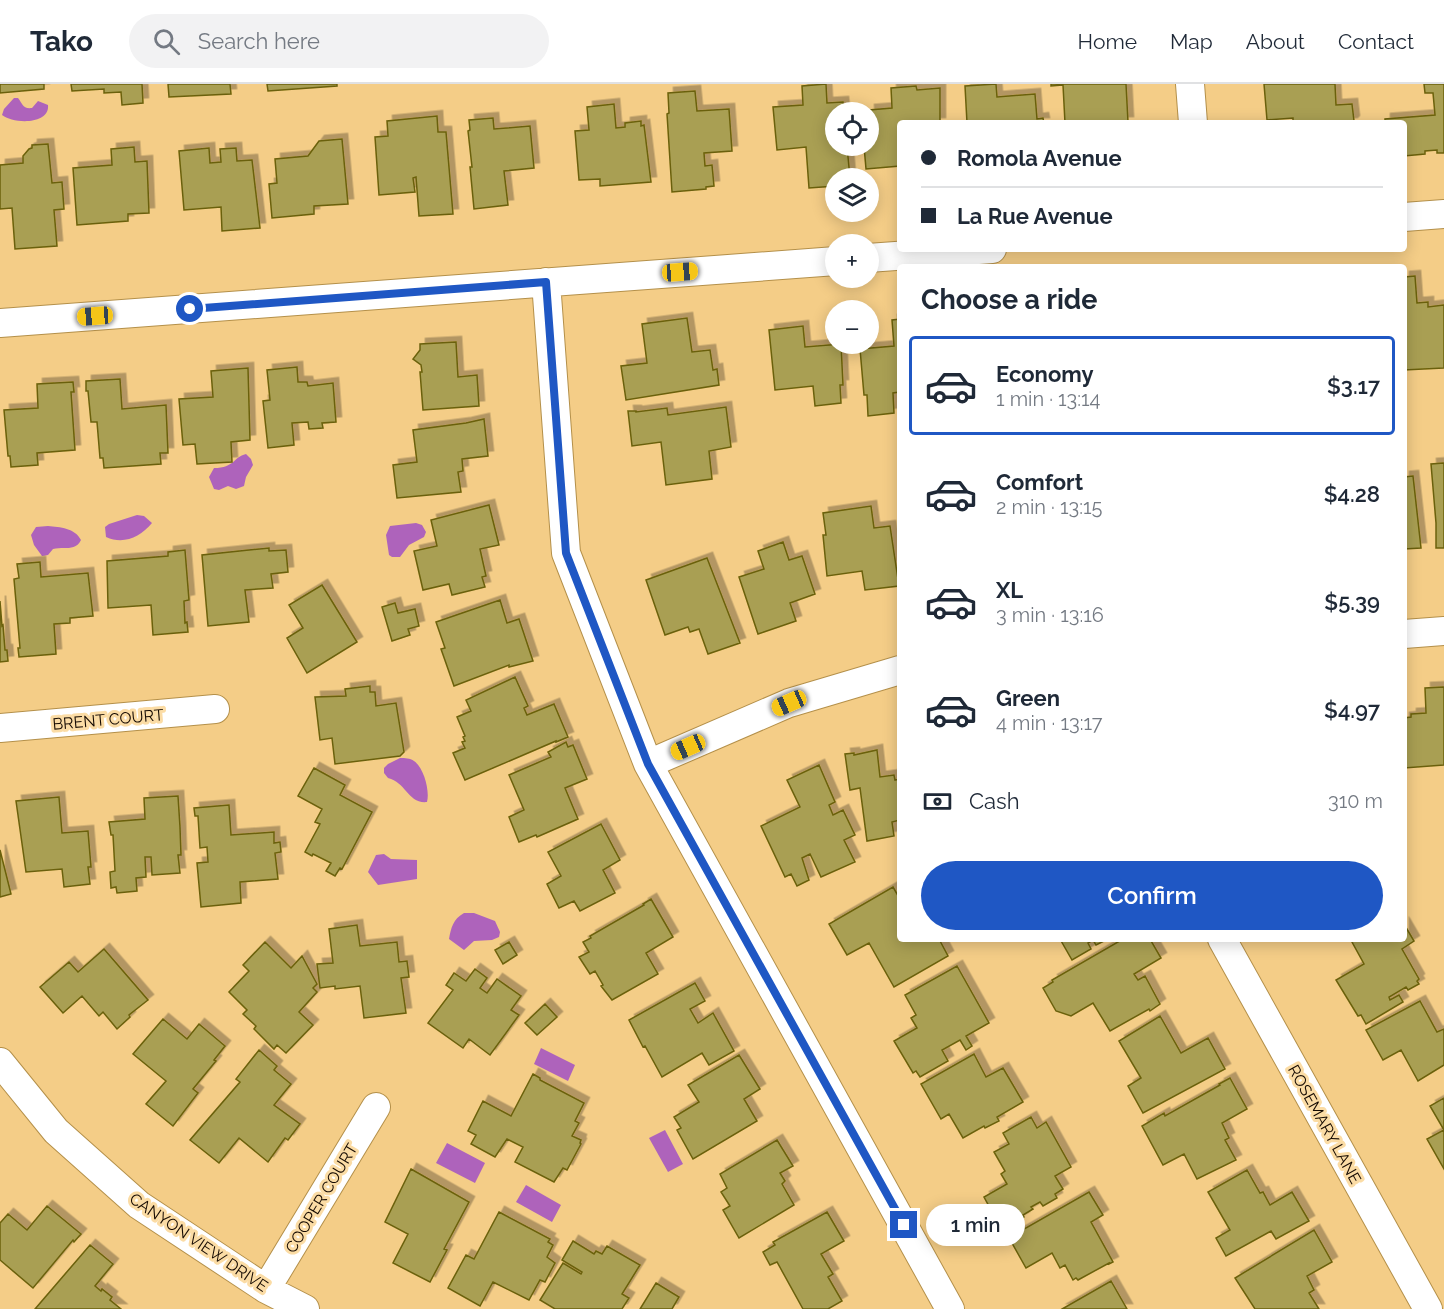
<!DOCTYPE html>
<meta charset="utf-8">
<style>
:root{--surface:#fff;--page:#f2f2f3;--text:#1f2937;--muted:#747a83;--line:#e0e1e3;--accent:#1f57c4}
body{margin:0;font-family:Raleway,sans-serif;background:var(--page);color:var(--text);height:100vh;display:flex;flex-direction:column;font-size:22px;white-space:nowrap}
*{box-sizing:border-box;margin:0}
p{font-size:20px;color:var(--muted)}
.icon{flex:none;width:33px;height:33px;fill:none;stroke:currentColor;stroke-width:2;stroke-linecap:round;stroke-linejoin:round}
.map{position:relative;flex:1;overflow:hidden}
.panel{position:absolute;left:897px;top:180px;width:510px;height:678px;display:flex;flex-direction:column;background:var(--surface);border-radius:6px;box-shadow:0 3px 15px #0003}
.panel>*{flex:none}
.banner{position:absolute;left:897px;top:36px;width:510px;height:132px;border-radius:6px;box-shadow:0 3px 15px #0003;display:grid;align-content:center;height:132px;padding:0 24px;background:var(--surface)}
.buttons{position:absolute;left:825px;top:18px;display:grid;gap:12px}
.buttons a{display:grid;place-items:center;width:54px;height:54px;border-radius:50%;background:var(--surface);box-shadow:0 3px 15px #0003;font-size:30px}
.end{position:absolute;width:27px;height:27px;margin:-14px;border:8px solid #1f57c4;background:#fff;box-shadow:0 0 0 3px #fff}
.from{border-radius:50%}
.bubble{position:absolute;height:42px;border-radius:21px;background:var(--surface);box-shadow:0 3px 15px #0003;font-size:20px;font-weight:600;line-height:42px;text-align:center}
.car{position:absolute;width:18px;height:36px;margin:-18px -9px;border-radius:8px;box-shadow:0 0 4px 2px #0007;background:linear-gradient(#f5c518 24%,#345 0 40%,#f5c518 0 76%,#345 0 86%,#f5c518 0)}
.banner b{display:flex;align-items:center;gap:21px;height:57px;font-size:22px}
.banner b+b{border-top:2px solid var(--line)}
.banner i{width:15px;height:15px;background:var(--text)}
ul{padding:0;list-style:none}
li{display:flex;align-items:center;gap:18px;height:99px;margin:0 12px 9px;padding:0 12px;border:3px solid transparent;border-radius:6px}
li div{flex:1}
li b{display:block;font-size:22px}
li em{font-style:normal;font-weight:600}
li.on{border-color:var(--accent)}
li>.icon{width:54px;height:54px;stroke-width:1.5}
h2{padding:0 24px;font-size:27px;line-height:72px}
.pay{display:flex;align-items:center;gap:15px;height:66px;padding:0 24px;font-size:22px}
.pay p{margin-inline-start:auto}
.cta{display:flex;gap:12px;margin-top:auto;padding:12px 24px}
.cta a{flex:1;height:69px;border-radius:36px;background:var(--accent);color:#fff;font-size:24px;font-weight:600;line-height:69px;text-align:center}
header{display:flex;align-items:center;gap:36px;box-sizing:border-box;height:84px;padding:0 30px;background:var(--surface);border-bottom:2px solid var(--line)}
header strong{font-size:28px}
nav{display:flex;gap:33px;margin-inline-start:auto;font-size:21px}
.search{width:420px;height:54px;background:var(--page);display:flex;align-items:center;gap:15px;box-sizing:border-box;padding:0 21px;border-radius:33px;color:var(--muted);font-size:22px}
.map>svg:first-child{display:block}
</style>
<header>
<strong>Tako</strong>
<div class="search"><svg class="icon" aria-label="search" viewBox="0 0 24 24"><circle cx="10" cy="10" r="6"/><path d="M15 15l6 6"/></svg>Search here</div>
<nav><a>Home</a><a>Map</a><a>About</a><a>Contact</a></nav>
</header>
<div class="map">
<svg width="1444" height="1225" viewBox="0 0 1444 1225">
<defs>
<filter id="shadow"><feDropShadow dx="5.5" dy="-5.5" stdDeviation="0" flood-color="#0004"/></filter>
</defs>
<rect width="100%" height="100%" fill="#f4cd87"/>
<path fill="#ae63bb" d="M14,14H18C23,20 22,25 32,24L38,17L48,21C50,41 13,40 2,31L4,25Z
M246,370L251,375L253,381L246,393L244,402L236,405L228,402L219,406L214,405L209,393L214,384C235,384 233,373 246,370Z
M137,431L144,432L152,439C140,453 124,461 106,453L105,443L109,440Z
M416,439L422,441L426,448L424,453L409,461L400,473H392L389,471L386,451L390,442Z
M48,442C60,443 75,444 81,456C75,468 64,462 53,465L48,471L42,472L34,461L31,451L36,443Z
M400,674C405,674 410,674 414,677C424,684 430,707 427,718C408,720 406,698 388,694L384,689V684L388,680Z
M384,770L391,775L417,776V795L378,801L368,788L376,771Z
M464,829H474L495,837L500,848L499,853L492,856L474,857L464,866L449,855C451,844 453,835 464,829Z
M541,964L575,981L568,997L534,980Z
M665,1046L683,1080L668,1088L649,1054Z
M447,1059L485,1079L475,1099L436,1079Z
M526,1101L561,1121L552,1138L516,1118Z"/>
<path fill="#a99f53" stroke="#6b610a" stroke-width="1.5" filter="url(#shadow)" d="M0,0H44V5L0,9Z
M71,0H142L143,19L122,21L121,8L104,9V5L72,7Z
M168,0H230L231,10L169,13Z
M267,0H337V2L268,7Z
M826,0L827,19L843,18L844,28H836V62H847L850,94H836V102L809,104L806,63L777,66L773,23L803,21L802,2Z
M996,0L997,13L1035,10L1037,35L1043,34L1044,39H967L965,2Z
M1051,0H1126L1128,38L1065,39L1063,1L1051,2Z
M1264,0H1335L1336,21L1352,20L1354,37L1352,39H1293V34L1267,36Z
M1424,0H1444V69H1437V66L1425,67V70L1404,72V39H1385V35L1435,31L1433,9H1425Z
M916,2L917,6L940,4V39H900V82L866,85L864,62H868V50H871L869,26L892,24L891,4Z
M695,7L697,27L729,25L732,67L704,69L705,82L712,81L714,102L706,103V105L672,108L667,30L669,29L668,9Z
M614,20L616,44L625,43V39L641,37V42L644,41L651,98L600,102V95L579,96L575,47L589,46L587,23Z
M437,32L438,48H446L453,130L419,132L416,93L413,94L415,108L379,111L375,53L388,52L387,37Z
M493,34L494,45L530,42L534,84L504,87L508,121L474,125L470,83H472L468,47L470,46L469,36Z
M342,55L348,120L314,122V130L272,134L269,100L277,99L275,75L308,72L319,57Z
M48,60L52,99L62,98L64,125L54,126L57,162L15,165L12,124L0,125V81L23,79V72L29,65L32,64V61Z
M134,63L135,78L147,77L149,129L128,130V137L77,141L73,84L112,81L111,65Z
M209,64L210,79L221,78L220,65L236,64L237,77L252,76L260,144L222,147L221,123L184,126L179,67Z
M1415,192L1417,219L1428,218V223L1444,221V284L1404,286V193Z
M687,234L692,268L710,266L713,286L717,285L719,301L626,316L621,282L647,279L642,240Z
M900,235V308L893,309L894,329L868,332L867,311H864L860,265L894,262L892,236Z
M803,242L805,263L841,260L843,301H840L841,319L815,322L813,302L775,306L769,246Z
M456,258L458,293L477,291L479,322L423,326L420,288H422L421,281L413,275L420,266V260Z
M297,283L298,298H307L308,302L333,299L336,338L322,339L323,344L309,345L308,338L292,339L294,361L268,364L263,317L270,316L267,286Z
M248,284L250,356L231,358L232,378L197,380L195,360L183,361L179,315L213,313L211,287Z
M120,295L122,325L166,321L168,369H160L161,380L104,384L103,374H100L97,338H91L88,307H86V297Z
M73,298L74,308H71L75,366L37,369L38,381L11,383L10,372H8L4,326L38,324L37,300Z
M726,323L731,363L709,367L712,395L666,401L661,358L632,362L628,327H636V328L667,324L668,331Z
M484,335L488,372L462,375L463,387L458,388L461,408L397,414L393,381L417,378L413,346L466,339Z
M1444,379V464H1436V439L1431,380Z
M1413,392L1421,464L1404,465V393Z
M489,421L499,461L480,465L486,492L482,493L485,503L452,511L449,500L423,506L414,467L437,462L431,436Z
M871,422L874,444L890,442L899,502L865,506L862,487L827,492L823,451H826L823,429Z
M783,458L789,476L802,472L815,510L790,519L796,537L758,550L739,493L764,485L758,467Z
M269,464V467L286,466L288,488L271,490L273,504L245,506L249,538L208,542L202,471Z
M185,466L189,516L184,517L185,539L187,538L188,548L153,551L151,521L108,524L107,477L168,472V468Z
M707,474L740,559L708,570L699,545L690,548L688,543L665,551L646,496Z
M40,478L41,493L88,489L93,532L70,534V539L54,540L56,570L19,573L18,564H20L14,495L19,494L17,480Z
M322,501L357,558L307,589L287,554L303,544L289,521Z
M500,516L507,539L519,535L533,577L509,583V581L454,602L441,565L445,564L436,538Z
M0,517L2,542L3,541L5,566H7L8,577L0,578Z
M395,519L398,529L415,525L419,542L408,545L410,551L392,557L382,523Z
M515,593L528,622L524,624L527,631L554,620L568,653L556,658V657L465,696L453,669L465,664L462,658L465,657L463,653L465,652L457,633L471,627L466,616Z
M370,602V608H375L376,622L396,619L404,668L400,672L335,680L332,654L320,656L315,613L346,612L345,605Z
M1444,603V681L1404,684V634L1411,633V630L1426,629L1425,604Z
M566,658L568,663L573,661L587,695L565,704L578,735L537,753L536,751L519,758L509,733L524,726L509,691L551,673L548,668Z
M877,666L880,693L894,691L895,696L900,695V736L892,738L894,752L867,757L860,704L850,706L845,670L854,669V671Z
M819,681L835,718L829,721L833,731L843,726L855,751L844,756L855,778L821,793L810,770L802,774L809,796L797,802L791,790L785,793L761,742L800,723L787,696Z
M314,684L345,701L340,711L372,728L342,785L340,784L335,792L326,787L331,779L313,770L312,772L305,768L320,740L315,738L322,725L298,712Z
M178,712L180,743L181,771H178L180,789L152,791L151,773H145L146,793L136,794L137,807L117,809L116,803L111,804L110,788L115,787L113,751H111L109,738L145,735L144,714Z
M59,713L62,749L88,747L91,783H88L90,800L64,803L62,785L26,788L16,717Z
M229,721L231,751L274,748V759L280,758L281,768L275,769L278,795L240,798L241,819L201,823L197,779L208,778L207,763L200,764L198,732H195L194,724Z
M601,740L620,776L603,786L615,809L580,827L574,817L559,824L547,800L561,792L548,768Z
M0,766L11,810L0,813Z
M893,803L900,815V855H939L948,872L894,903L869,859L847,871L829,840Z
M651,815L673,853L646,869L658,890L612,916L601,902L603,901L595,887L590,890L579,873L589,868L583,858L591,854L590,852L644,821L643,820Z
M1404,840L1414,857L1402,865L1419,895L1417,897L1419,900L1408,906L1406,903L1389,913L1390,916L1399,911L1403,918L1366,940L1361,931L1358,932L1336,896L1364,880L1352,858L1357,855H1404Z
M357,841L360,862L397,858L399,878L407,877L409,893L401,894L406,929L364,934L360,902L335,905V902L320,904L317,880L333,879L329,845Z
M1060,855H1108L1096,861L1093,856L1088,859L1091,865L1072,876Z
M1123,855H1150L1161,874L1134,890L1138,896L1145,892L1160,920L1150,927L1149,925L1110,947L1093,919L1071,932L1056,927L1043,904L1053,898L1052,896Z
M265,858L291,884L302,872L317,900L313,904L317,908L299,928L313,941L286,969L277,961L274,965L254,945L256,942L243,930L247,926L229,908L249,887L243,881Z
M509,858L517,871L503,880L495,866Z
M104,865L148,916L129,931L130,933L117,945L103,928L99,932L82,912L63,929L40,903L69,878L78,888Z
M957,882L989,939L966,952L972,962L966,966L960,956L942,966L948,977L920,993L916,987L913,989L894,957L917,944L911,934L916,931L905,911Z
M475,885L487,894L480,904L487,909L497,895L521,912L511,926L519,931L490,971L469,955L463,964L428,939L453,906L446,901L454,889L466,897Z
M695,899L705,917L690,925L698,939L713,929L734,967L709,981L702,969L662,993L645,962L643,963L629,936Z
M1420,917L1437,948L1444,945V981L1418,997L1401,966L1383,976L1366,946Z
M545,920L557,933L537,951L525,939Z
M1160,932L1181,969L1208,954L1225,985L1143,1029L1128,1002L1141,994L1119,957Z
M163,935L187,955L199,940L225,962L214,976L216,977L193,1005L198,1009L173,1042L146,1020L166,997L133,970Z
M259,966L277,982L274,986L291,1000L274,1021L300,1040L288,1056L285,1054L268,1078L239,1054L219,1079L190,1056L240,998L236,995Z
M974,970L986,993L1003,984L1023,1018L997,1033L999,1037L985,1044L984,1042L963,1054L949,1030L941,1035L921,1000Z
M739,971L760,1005L744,1015L757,1037L693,1075L677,1046L681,1044L674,1033L699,1018L688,1001Z
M533,990L540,994V996L584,1019L575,1037L579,1039L572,1052L581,1056L580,1059L581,1060L567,1086L563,1084L554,1098L515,1078L523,1063L507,1055L495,1073L471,1060L476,1051L468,1047L483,1017L511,1032Z
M1230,994L1247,1025L1222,1039L1229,1054L1225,1056L1236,1076L1197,1095L1184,1070L1163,1081L1142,1042L1164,1029L1165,1032L1220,1001L1219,1000Z
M1444,1014V1085L1427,1055L1444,1046L1430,1022Z
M1031,1033L1037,1044L1046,1038L1071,1083L1055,1092L1063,1105L1055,1110L1057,1114L1043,1122L1040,1118L1031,1123L1033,1125L1023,1131L1024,1133L1002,1146L984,1113L1007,1100L1001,1090L1005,1087L994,1068L1009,1060L1003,1049Z
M777,1056L793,1082L780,1089L785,1097L782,1100L794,1121L739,1154L723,1126L730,1122L721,1108L727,1104L720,1090Z
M411,1085L469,1118L444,1165L447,1166L430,1198L393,1179L408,1150L385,1138Z
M1247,1086L1260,1109L1263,1108L1270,1121L1292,1108L1309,1137L1276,1155L1271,1147L1226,1172L1216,1154L1230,1146L1208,1108Z
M1089,1108L1103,1131L1091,1138L1113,1178L1109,1180V1179L1078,1196L1076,1194L1073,1196L1065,1181L1060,1184L1052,1169L1026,1184L1008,1152L1018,1146L1019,1148Z
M47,1122L81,1150L74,1158L73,1156L33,1204L0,1176V1139L8,1130L27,1146Z
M499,1128L550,1155L548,1158L553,1161L547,1173L555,1179L545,1198L540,1196L529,1216L493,1198L480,1222L448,1204L466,1171L474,1175Z
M827,1128L844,1157L821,1170L833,1190L828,1193L842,1217L828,1225H803L777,1178L770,1181L763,1168L775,1161L773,1158Z
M1314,1146L1332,1178L1307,1192L1314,1206L1309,1209L1319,1225H1255L1235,1194Z
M573,1157L594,1170L596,1167L602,1170L607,1162L640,1181L622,1210L629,1214L622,1225H555L540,1216L563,1179L581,1190L582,1188L562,1176Z
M90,1161L113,1180L95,1202L101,1207L102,1205L112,1213L110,1216L121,1225H35Z
M1111,1197L1127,1225H1062Z
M656,1199L679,1213L672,1225H640Z"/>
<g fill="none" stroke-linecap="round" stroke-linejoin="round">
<defs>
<path id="minor" d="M1190,0L1193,39
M1404,133L1444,130
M868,174L992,165
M546,198L566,469L648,680L950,1225
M0,239L836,177
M1404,550L1444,547
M0,644L215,625
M648,680L789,619L900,586
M1222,855L1428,1225
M0,978L56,1047L139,1121L266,1205L305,1225
M266,1205L376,1023"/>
</defs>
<use href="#minor" stroke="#b4904a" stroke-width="30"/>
<use href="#minor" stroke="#fff" stroke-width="28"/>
</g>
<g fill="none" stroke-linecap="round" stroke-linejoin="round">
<path stroke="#1f57c4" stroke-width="8" d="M190,225L546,198L566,469L648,680L904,1141"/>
</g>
<g text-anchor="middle" stroke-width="6" stroke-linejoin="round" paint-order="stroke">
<g font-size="16" fill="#140900" stroke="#fbdca5">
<text transform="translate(108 635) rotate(-5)" y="6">BRENT COURT</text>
<text transform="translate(1325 1040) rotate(61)" y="6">ROSEMARY LANE</text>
<text transform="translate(321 1114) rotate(-59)" y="6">COOPER COURT</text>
<text transform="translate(199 1158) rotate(34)" y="6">CANYON VIEW DRIVE</text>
</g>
</g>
</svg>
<div class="buttons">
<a><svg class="icon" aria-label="locate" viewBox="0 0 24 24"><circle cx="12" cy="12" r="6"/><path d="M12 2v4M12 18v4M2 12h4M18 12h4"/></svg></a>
<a><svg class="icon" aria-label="layers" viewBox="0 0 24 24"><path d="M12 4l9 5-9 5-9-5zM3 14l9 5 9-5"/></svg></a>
<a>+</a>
<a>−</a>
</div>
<i class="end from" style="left:190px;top:225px"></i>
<i class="end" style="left:904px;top:1141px"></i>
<div class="bubble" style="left:926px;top:1120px;width:99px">1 min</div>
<i class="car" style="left:680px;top:188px;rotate:86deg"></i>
<i class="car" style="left:95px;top:232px;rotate:266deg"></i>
<i class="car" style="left:789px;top:619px;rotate:246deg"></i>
<i class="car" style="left:688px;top:663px;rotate:246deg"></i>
<div class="banner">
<b><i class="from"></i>Romola Avenue</b>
<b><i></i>La Rue Avenue</b>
</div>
<section class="panel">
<h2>Choose a ride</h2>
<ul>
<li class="on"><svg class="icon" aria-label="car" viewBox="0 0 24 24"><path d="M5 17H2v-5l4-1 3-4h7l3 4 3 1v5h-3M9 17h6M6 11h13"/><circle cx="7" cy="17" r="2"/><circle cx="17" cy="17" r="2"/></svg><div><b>Economy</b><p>1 min · 13:14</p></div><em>$3.17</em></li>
<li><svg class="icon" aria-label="car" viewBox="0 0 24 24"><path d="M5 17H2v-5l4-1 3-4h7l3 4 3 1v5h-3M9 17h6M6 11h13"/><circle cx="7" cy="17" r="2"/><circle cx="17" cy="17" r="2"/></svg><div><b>Comfort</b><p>2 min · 13:15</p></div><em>$4.28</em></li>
<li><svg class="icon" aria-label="car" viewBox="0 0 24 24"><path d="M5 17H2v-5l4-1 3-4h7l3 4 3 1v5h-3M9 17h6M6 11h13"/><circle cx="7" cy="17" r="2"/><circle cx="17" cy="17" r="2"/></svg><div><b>XL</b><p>3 min · 13:16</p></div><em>$5.39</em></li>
<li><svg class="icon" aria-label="car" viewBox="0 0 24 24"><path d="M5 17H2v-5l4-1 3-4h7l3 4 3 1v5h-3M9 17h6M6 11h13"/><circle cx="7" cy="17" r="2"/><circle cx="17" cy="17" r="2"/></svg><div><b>Green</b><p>4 min · 13:17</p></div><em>$4.97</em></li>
</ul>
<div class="pay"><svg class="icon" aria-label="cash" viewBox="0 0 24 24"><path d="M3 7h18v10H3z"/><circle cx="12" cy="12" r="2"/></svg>Cash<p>310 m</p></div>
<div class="cta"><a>Confirm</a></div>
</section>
</div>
